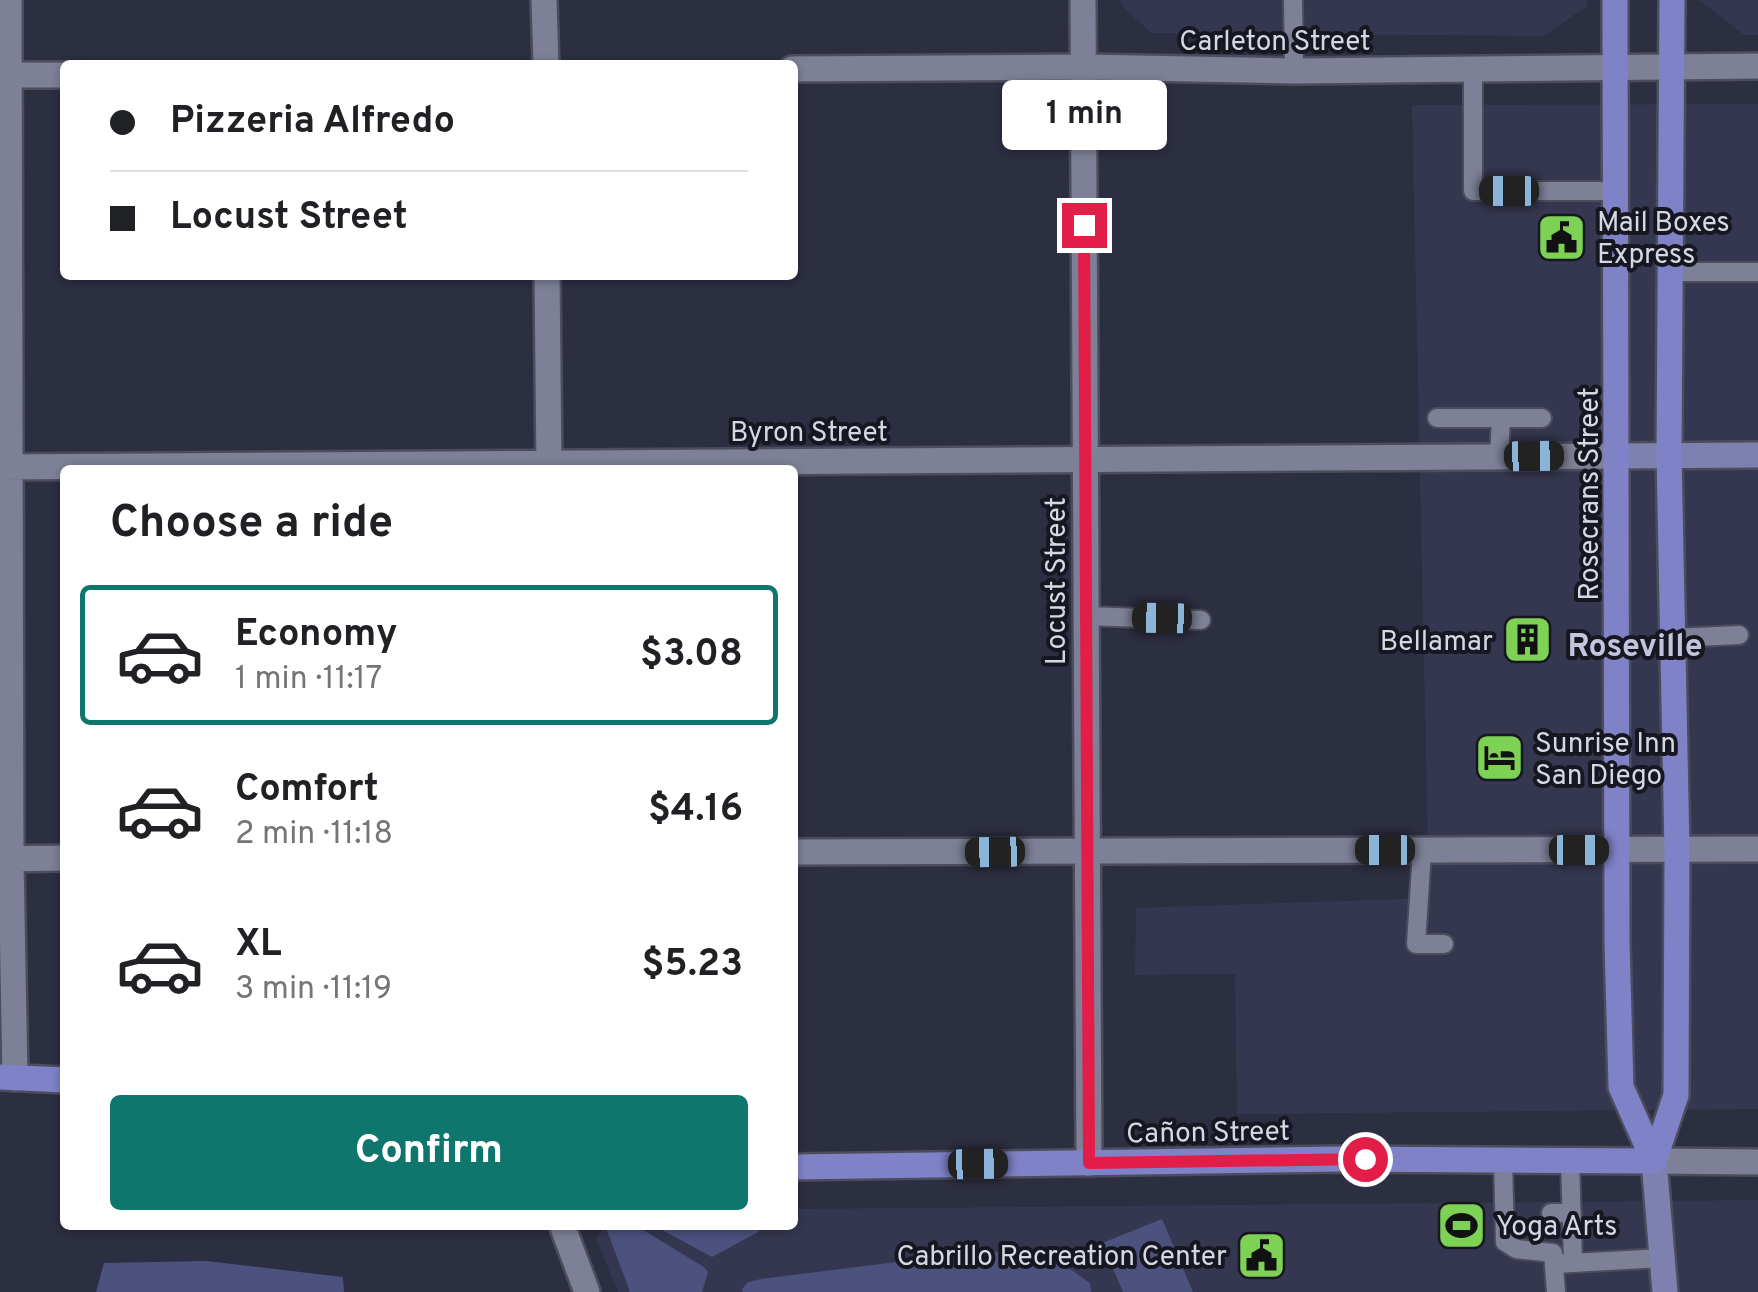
<!DOCTYPE html>
<meta charset="utf-8">
<style>
:root{--surface:#fff;--page:#f2f2f2;--text:#202124;--muted:#757577;--line:#e0e0e0;--accent:#0f766e}
body{margin:0;font-family:Overpass,sans-serif;background:var(--page);color:var(--text);height:100vh;display:flex;flex-direction:column;font-size:38px;white-space:nowrap}
*{box-sizing:border-box;margin:0}
p{font-size:32px;color:var(--muted)}
.icon{flex:none;width:55px;height:55px;fill:none;stroke:currentColor;stroke-width:2;stroke-linecap:round;stroke-linejoin:round}
.map{position:relative;flex:1;overflow:hidden}
.panel{position:absolute;left:60px;top:465px;width:738px;height:765px;display:flex;flex-direction:column;background:var(--surface);border-radius:10px;box-shadow:0 2px 8px #0004}
.panel>*{flex:none}
.banner{position:absolute;left:60px;top:60px;width:738px;height:220px;border-radius:10px;box-shadow:0 2px 8px #0004;display:grid;align-content:center;height:220px;padding:0 50px;background:var(--surface)}
.end{position:absolute;width:45px;height:45px;margin:-22px;border:12px solid #e11d48;background:#fff;box-shadow:0 0 0 5px #fff}
.from{border-radius:50%}
.bubble{position:absolute;height:70px;border-radius:10px;background:var(--surface);box-shadow:0 2px 8px #0004;font-size:32px;font-weight:700;line-height:70px;text-align:center}
.car{position:absolute;width:30px;height:60px;margin:-30px -15px;border-radius:12px;box-shadow:0 0 8px 2px #0007;background:linear-gradient(#222 24%,#8ab4d8 0 40%,#222 0 76%,#8ab4d8 0 86%,#222 0)}
.banner b{display:flex;align-items:center;gap:35px;height:95px;font-size:38px}
.banner b+b{border-top:2px solid var(--line)}
.banner i{width:25px;height:25px;background:var(--text)}
ul{padding:0;list-style:none}
li{display:flex;align-items:center;gap:30px;height:140px;margin:0 20px 15px;padding:0 30px;border:5px solid transparent;border-radius:10px}
li div{flex:1}
li b{display:block;font-size:38px}
li em{font-style:normal;font-weight:700}
li.on{border-color:var(--accent)}
li>.icon{width:90px;height:90px;stroke-width:1.5}
h2{padding:0 50px;font-size:45px;line-height:120px}
.primary-button{display:flex;gap:20px;margin-top:auto;padding:20px 50px}
.primary-button a{flex:1;height:115px;border-radius:10px;background:var(--accent);color:#fff;font-size:40px;font-weight:700;line-height:115px;text-align:center}
.map>svg:first-child{display:block}
</style>
<div class="map">
<svg width="1758" height="1292" viewBox="0 0 1758 1292">
<rect width="100%" height="100%" fill="#2c2e41"/>
<path fill="#353750" d="M1121,0H1587V6L1544,36L1151,33L1121,5Z
M1699,0H1758V35H1744Z
M1758,104V1109L1237,1114L1235,974L1135,975L1136,908L1429,898L1412,105Z
M1758,1200V1292H618L596,1239L605,1225H792L793,1209Z"/>
<path fill="#4d517e" d="M1162,1219L1193,1292H1123L1102,1243Z
M605,1225H635L704,1267L708,1272L702,1292H630Z
M653,1225H758V1232L712,1257Z
M1043,1250L1090,1283L1091,1292H743L742,1289L748,1282L761,1279L968,1253Z
M206,1261L343,1277L344,1292H96L104,1263Z"/>
<g fill="none" stroke-linecap="round" stroke-linejoin="round">
<defs>
<path id="service" d="M1293,0L1294,71
M1473,70V191H1617
M1671,272H1758
M1437,418H1542
M1499,457L1501,418
M1085,616L1201,620
M1673,638L1739,635
M1422,851L1416,944H1444
M1570,1159L1573,1263
M1503,1160L1505,1242L1516,1249L1553,1253L1556,1292
M1551,1213H1572
M1554,1264L1662,1258"/>
<path id="minor" d="M9,0L11,859L15,1078
M544,0L546,65
M792,69L1083,67L1294,71L1758,66
M0,75H65
M547,275L549,470
M0,467L1618,456
M792,852L1758,849
M0,859L65,858
M562,1225L587,1292"/>
<path id="tertiary" d="M1083,0L1089,1163
M1654,1161L1758,1162"/>
<path id="secondary" d="M1618,456L1758,455
M1654,1161L1665,1292"/>
<path id="primary" d="M1615,0L1617,943L1621,1087L1654,1161
M0,1077L65,1080
M1654,1161L1676,1095L1677,850L1669,455L1672,0
M792,1167L1343,1159L1654,1161"/>
</defs>
<use href="#service" stroke="#4b4c5c" stroke-width="22"/>
<use href="#minor" stroke="#4b4c5c" stroke-width="30"/>
<use href="#tertiary" stroke="#4b4c5c" stroke-width="30"/>
<use href="#secondary" stroke="#4b4c5c" stroke-width="30"/>
<use href="#primary" stroke="#4b4c5c" stroke-width="30"/>
<use href="#service" stroke="#7d8096" stroke-width="18"/>
<use href="#minor" stroke="#7d8096" stroke-width="25"/>
<use href="#tertiary" stroke="#7d8096" stroke-width="25"/>
<use href="#secondary" stroke="#7e81af" stroke-width="25"/>
<use href="#primary" stroke="#7f82c7" stroke-width="25"/>
</g>
<g fill="none" stroke-linecap="round" stroke-linejoin="round">
<path stroke="#e11d48" stroke-width="12" d="M1084,225L1089,1163L1365,1159"/>
</g>
<defs>
<symbol id="civic-square" viewBox="-11 -11 22 22"><rect x="-9" y="-9" width="18" height="18" rx="4" fill="#7dd154" stroke="#161720"/><path d="M-.6-6.5H3V-4.5H.6V-3L4-1V1h2V6H-6V1h2V-1L-.6-3ZM-1.2 2.5V6h2.4V2.5Z" fill="#111"/></symbol>
<symbol id="building-square" viewBox="-11 -11 22 22"><rect x="-9" y="-9" width="18" height="18" rx="4" fill="#7dd154" stroke="#161720"/><path d="M-4-6H4V6H1V3H-1V6H-4ZM-2.5-4.3h1.7v1.8h-1.7ZM.8-4.3h1.7v1.8H.8ZM-2.5-1h1.7V.8h-1.7ZM.8-1h1.7V.8H.8Z" fill="#111"/></symbol>
<symbol id="hotel-square" viewBox="-11 -11 22 22"><rect x="-9" y="-9" width="18" height="18" rx="4" fill="#7dd154" stroke="#161720"/><path d="M-6-4.5h1.5V1H6V5H4.5V3h-9V5H-6ZM-4 0a1.8 1.8 0 1 1 3.6 0ZM.5 0V-2.5h3Q6-2.5 6 0Z" fill="#111"/></symbol>
<symbol id="stadium-square" viewBox="-11 -11 22 22"><rect x="-9" y="-9" width="18" height="18" rx="4" fill="#7dd154" stroke="#161720"/><path d="M0-5a6.5 5 0 1 0 0 10a6.5 5 0 1 0 0-10ZM-3.5-1.8h7v3.6h-7Z" fill="#111"/></symbol>
</defs>
<g fill-rule="evenodd">
<use href="#civic-square" x="1534" y="210" width="55" height="55"/>
<use href="#building-square" x="1500" y="612" width="55" height="55"/>
<use href="#hotel-square" x="1472" y="730" width="55" height="55"/>
<use href="#stadium-square" x="1434" y="1198" width="55" height="55"/>
<use href="#civic-square" x="1234" y="1228" width="55" height="55"/>
</g>
<g text-anchor="middle" stroke-width="8" stroke-linejoin="round" paint-order="stroke">
<g font-size="28" fill="#d6d7e4" stroke="#161720">
<text x="1275" y="50">Carleton Street</text>
<text x="809" y="441">Byron Street</text>
<text transform="translate(1588 494) rotate(-90)" y="10">Rosecrans Street</text>
<text transform="translate(1055 581) rotate(-90)" y="10">Locust Street</text>
<text transform="translate(1208 1131) rotate(-1)" y="10">Cañon Street</text>
</g>
<g font-size="28" fill="#d6d7e4" stroke="#161720" text-anchor="start">
<text x="1597" y="231">Mail Boxes<tspan x="1597" dy="32">Express</tspan></text>
<text x="1493" y="650" text-anchor="end">Bellamar</text>
<text x="1535" y="752">Sunrise Inn<tspan x="1535" dy="32">San Diego</tspan></text>
<text x="1496" y="1235">Yoga Arts</text>
<text x="1227" y="1265" text-anchor="end">Cabrillo Recreation Center</text>
</g>
<g font-size="32" font-weight="bold" fill="#c2c5dd" stroke="#161720">
<text x="1635" y="656">Roseville</text>
</g>
</g>
</svg>
<i class="end from" style="left:1365px;top:1159px"></i>
<i class="end" style="left:1084px;top:225px"></i>
<div class="bubble" style="left:1002px;top:80px;width:165px">1 min</div>
<i class="car" style="left:1509px;top:191px;rotate:270deg"></i>
<i class="car" style="left:1534px;top:456px;rotate:89deg"></i>
<i class="car" style="left:1162px;top:618px;rotate:271deg"></i>
<i class="car" style="left:1385px;top:850px;rotate:270deg"></i>
<i class="car" style="left:1579px;top:850px;rotate:90deg"></i>
<i class="car" style="left:995px;top:852px;rotate:269deg"></i>
<i class="car" style="left:978px;top:1164px;rotate:89deg"></i>
<div class="banner">
<b><i class="from"></i>Pizzeria Alfredo</b>
<b><i></i>Locust Street</b>
</div>
<section class="panel">
<h2>Choose a ride</h2>
<ul>
<li class="on"><svg class="icon" aria-label="car" viewBox="0 0 24 24"><path d="M5 17H2v-5l4-1 3-4h7l3 4 3 1v5h-3M9 17h6M6 11h13"/><circle cx="7" cy="17" r="2"/><circle cx="17" cy="17" r="2"/></svg><div><b>Economy</b><p>1 min · 11:17</p></div><em>$3.08</em></li>
<li><svg class="icon" aria-label="car" viewBox="0 0 24 24"><path d="M5 17H2v-5l4-1 3-4h7l3 4 3 1v5h-3M9 17h6M6 11h13"/><circle cx="7" cy="17" r="2"/><circle cx="17" cy="17" r="2"/></svg><div><b>Comfort</b><p>2 min · 11:18</p></div><em>$4.16</em></li>
<li><svg class="icon" aria-label="car" viewBox="0 0 24 24"><path d="M5 17H2v-5l4-1 3-4h7l3 4 3 1v5h-3M9 17h6M6 11h13"/><circle cx="7" cy="17" r="2"/><circle cx="17" cy="17" r="2"/></svg><div><b>XL</b><p>3 min · 11:19</p></div><em>$5.23</em></li>
</ul>
<div class="primary-button"><a>Confirm</a></div>
</section>
</div>
